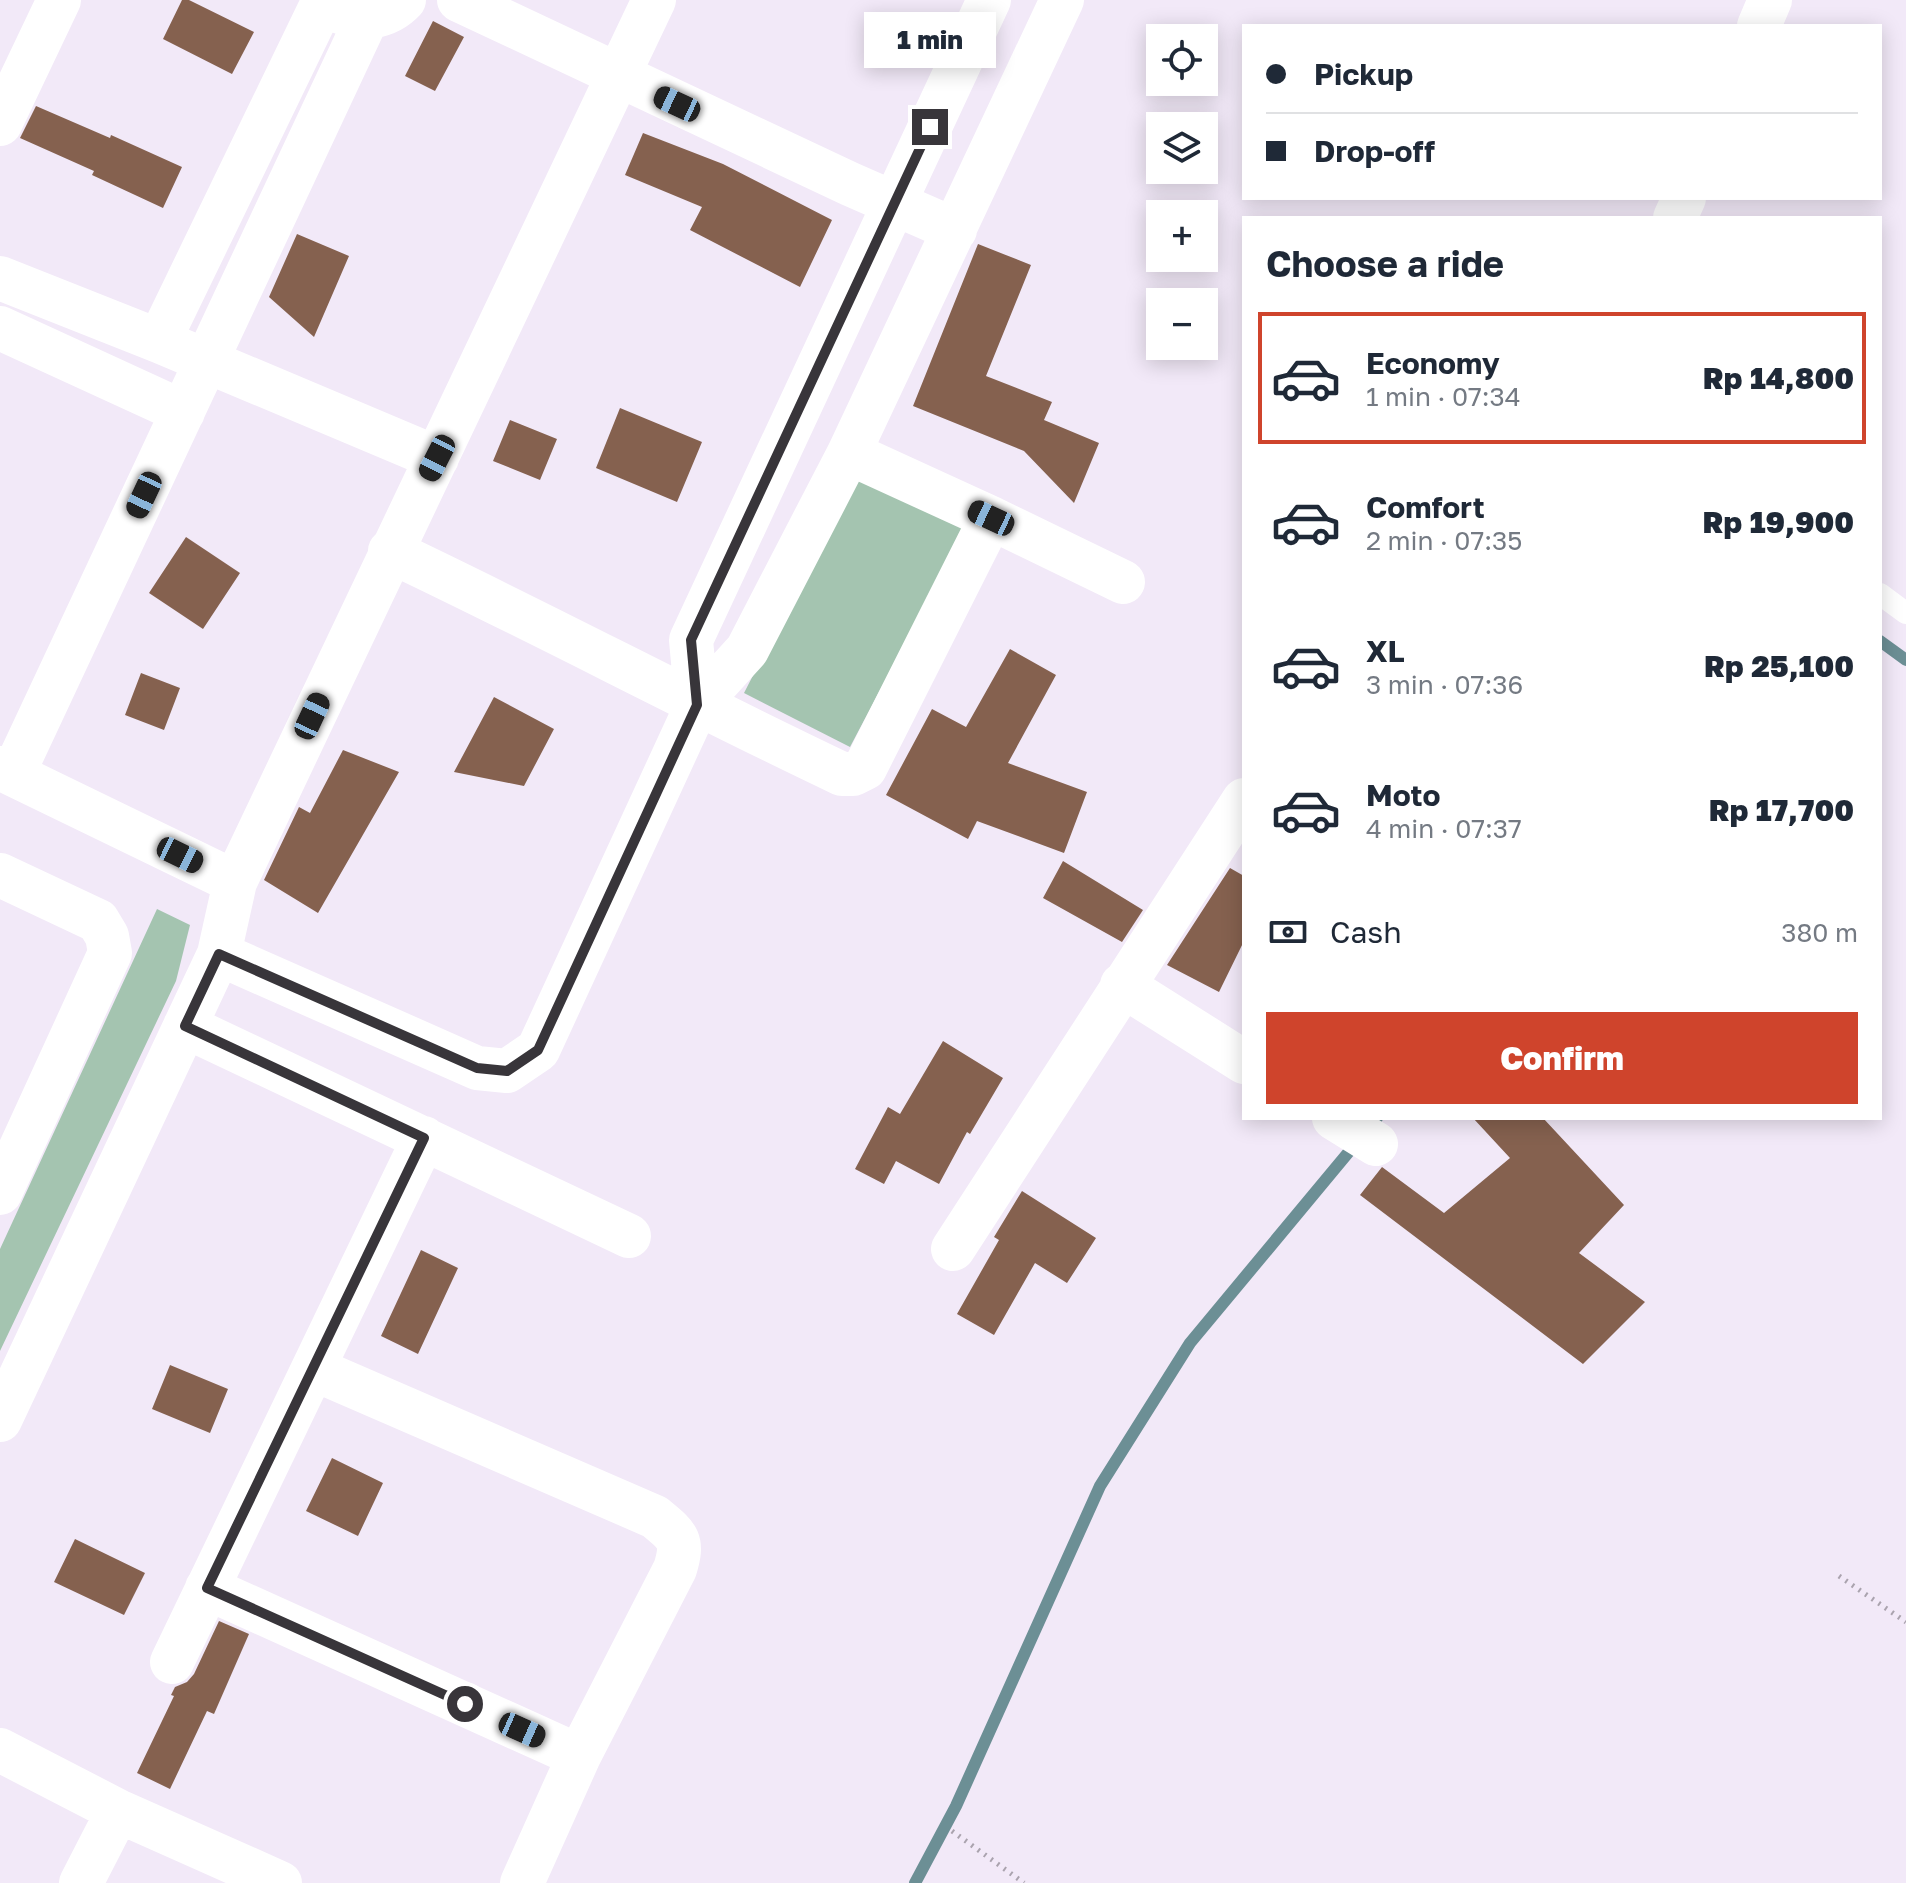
<!DOCTYPE html>
<meta charset="utf-8">
<style>
:root{--surface:#fff;--page:#f6f6f7;--text:#1f2937;--muted:#747a83;--line:#e0e1e3;--accent:#cf442c}
body{margin:0;font-family:"Golos Text",sans-serif;background:var(--page);color:var(--text);height:100vh;display:flex;flex-direction:column;font-size:30px;white-space:nowrap}
*{box-sizing:border-box;margin:0}
p{font-size:26px;color:var(--muted)}
.icon{flex:none;width:44px;height:44px;fill:none;stroke:currentColor;stroke-width:2;stroke-linecap:round;stroke-linejoin:round}
.map{position:relative;flex:1;overflow:hidden}
.drawer{position:absolute;left:1242px;top:216px;width:640px;height:904px;display:flex;flex-direction:column;background:var(--surface);border-radius:0px;box-shadow:0 4px 20px #0003}
.drawer>*{flex:none}
.hud{position:absolute;left:1242px;top:24px;width:640px;height:176px;border-radius:0px;box-shadow:0 4px 20px #0003;display:grid;align-content:center;height:176px;padding:0 24px;background:var(--surface)}
.buttons{position:absolute;left:1146px;top:24px;display:grid;gap:16px}
.buttons a{display:grid;place-items:center;width:72px;height:72px;border-radius:0px;background:var(--surface);box-shadow:0 4px 20px #0003;font-size:40px}
.end{position:absolute;width:36px;height:36px;margin:-18px;border:10px solid #38353a;background:#fff;box-shadow:0 0 0 4px #fff}
.from{border-radius:50%}
.bubble{position:absolute;height:56px;border-radius:0px;background:var(--surface);box-shadow:0 4px 20px #0003;font-size:26px;font-weight:800;line-height:56px;text-align:center}
.car{position:absolute;width:24px;height:48px;margin:-24px -12px;border-radius:10px;box-shadow:0 0 6px 2px #0007;background:linear-gradient(#222 24%,#8ab4d8 0 40%,#222 0 76%,#8ab4d8 0 86%,#222 0)}
.hud b{display:flex;align-items:center;gap:28px;height:76px;font-size:30px}
.hud b+b{border-top:2px solid var(--line)}
.hud i{width:20px;height:20px;background:var(--text)}
ul{padding:0;list-style:none}
li{display:flex;align-items:center;gap:24px;height:132px;margin:0 16px 12px;padding:0 8px;border:4px solid transparent;border-radius:0px}
li div{flex:1}
li b{display:block;font-size:30px}
li em{font-style:normal;font-weight:800}
li.on{border-color:var(--accent)}
li>.icon{width:72px;height:72px;stroke-width:1.5}
h2{padding:0 24px;font-size:36px;line-height:96px}
.pay{display:flex;align-items:center;gap:20px;height:88px;padding:0 24px;font-size:30px}
.pay p{margin-inline-start:auto}
.primary-button{display:flex;gap:16px;margin-top:auto;padding:16px 24px}
.primary-button a{flex:1;height:92px;border-radius:0px;background:var(--accent);color:#fff;font-size:32px;font-weight:800;line-height:92px;text-align:center}
.map>svg:first-child{display:block}
</style>
<div class="map">
<svg width="1906" height="1883" viewBox="0 0 1906 1883">
<rect width="100%" height="100%" fill="#f2e9f8"/>
<path fill="#a4c4b0" d="M856,475L965,529L850,747L744,693Z
M157,909L190,925L176,981L0,1351V1249Z"/>
<g fill="none" stroke-linecap="round" stroke-linejoin="round">
<path stroke="#6c8f95" stroke-width="12" d="M1880,641L1906,660
M915,1883L956,1806L1100,1486L1190,1343L1377,1118"/>
</g>
<path fill="#85614f" d="M182,0H189L254,32L232,74L163,39Z
M433,21L464,37L435,91L405,76Z
M36,106L110,138L111,135L182,167L163,208L92,175L94,171L20,138Z
M643,133L723,164L832,220L800,287L690,230L702,207L625,175Z
M297,234L349,256L314,337L269,297Z
M978,244L1031,265L986,376L1052,402L1044,420L1099,443L1074,503L1024,451L913,406Z
M620,408L702,442L677,502L596,468Z
M510,420L557,439L540,480L493,461Z
M186,537L240,573L203,629L149,593Z
M1010,649L1056,675L1008,763L1087,792L1064,853L977,821L968,839L886,795L932,709L966,727Z
M141,673L180,688L164,730L125,715Z
M494,697L554,729L524,786L454,772Z
M343,750L399,772L318,913L264,880L299,807L310,813Z
M1063,861L1143,910L1122,942L1043,898Z
M1230,868L1244,876V941L1219,992L1167,965Z
M943,1041L1003,1078L970,1134L967,1132L939,1184L896,1161L884,1184L855,1169L888,1107L900,1114Z
M1473,1118H1543L1624,1205L1579,1253L1645,1302L1583,1364L1360,1195L1382,1167L1444,1213L1510,1158Z
M1022,1191L1096,1238L1067,1283L1035,1263L994,1335L957,1314L999,1240L994,1237Z
M421,1250L458,1268L418,1354L381,1336Z
M170,1365L228,1389L210,1433L152,1409Z
M332,1458L383,1483L358,1536L306,1511Z
M75,1539L145,1573L124,1615L54,1582Z
M219,1621L249,1634L214,1714L207,1711L170,1789L137,1773L174,1696L171,1695L175,1687L187,1682L194,1674Z"/>
<g fill="none" stroke-linecap="round" stroke-linejoin="round">
<path stroke="#aaa3ae" stroke-width="5" stroke-dasharray="2 6" stroke-linecap="butt" d="M1839,1576L1906,1622
M952,1831L1024,1883"/>
<path stroke="#fff" stroke-width="22" d="M1880,594L1906,613"/>
<path stroke="#fff" stroke-width="44" d="M459,0L850,184L955,230
M340,12C362,21 387,18 404,0
M1759,26L1770,0
M0,124L59,0
M1675,218L1684,198
M0,278L159,341L437,458
M0,328L183,412
M159,341L324,0
M991,518L1123,582
M390,551C542,623 690,702 842,774H853L865,768L991,518L849,453
M697,705L691,640L989,0
M0,768L235,882
M13,774L367,18
M0,875L98,921L107,936L110,953L0,1193
M219,954L477,1068L507,1071L538,1050L697,705L747,650L849,453L1062,0
M1122,985L1244,1062
M185,1026L629,1236
M1334,1118L1376,1144
M953,1249L1244,800
M314,1369L655,1517C678,1536 684,1540 675,1569L579,1756L522,1883
M0,1420L219,954L235,882L654,0
M207,1588L579,1756
M172,1662L424,1138
M0,1750L118,1811L280,1883
M81,1883L118,1811"/>
</g>
<g fill="none" stroke-linecap="round" stroke-linejoin="round">
<path stroke="#38353a" stroke-width="10" d="M465,1704L207,1588L424,1138L185,1026L219,954L477,1068L507,1071L538,1050L697,705L691,640L930,127"/>
</g>
</svg>
<div class="buttons">
<a><svg class="icon" aria-label="locate" viewBox="0 0 24 24"><circle cx="12" cy="12" r="6"/><path d="M12 2v4M12 18v4M2 12h4M18 12h4"/></svg></a>
<a><svg class="icon" aria-label="layers" viewBox="0 0 24 24"><path d="M12 4l9 5-9 5-9-5zM3 14l9 5 9-5"/></svg></a>
<a>+</a>
<a>−</a>
</div>
<i class="end from" style="left:465px;top:1704px"></i>
<i class="end" style="left:930px;top:127px"></i>
<div class="bubble" style="left:864px;top:12px;width:132px">1 min</div>
<i class="car" style="left:677px;top:104px;rotate:295deg"></i>
<i class="car" style="left:437px;top:458px;rotate:207deg"></i>
<i class="car" style="left:144px;top:495px;rotate:205deg"></i>
<i class="car" style="left:991px;top:518px;rotate:295deg"></i>
<i class="car" style="left:312px;top:716px;rotate:25deg"></i>
<i class="car" style="left:180px;top:855px;rotate:116deg"></i>
<i class="car" style="left:522px;top:1730px;rotate:114deg"></i>
<div class="hud">
<b><i class="from"></i>Pickup</b>
<b><i></i>Drop-off</b>
</div>
<section class="drawer">
<h2>Choose a ride</h2>
<ul>
<li class="on"><svg class="icon" aria-label="car" viewBox="0 0 24 24"><path d="M5 17H2v-5l4-1 3-4h7l3 4 3 1v5h-3M9 17h6M6 11h13"/><circle cx="7" cy="17" r="2"/><circle cx="17" cy="17" r="2"/></svg><div><b>Economy</b><p>1 min · 07:34</p></div><em>Rp 14,800</em></li>
<li><svg class="icon" aria-label="car" viewBox="0 0 24 24"><path d="M5 17H2v-5l4-1 3-4h7l3 4 3 1v5h-3M9 17h6M6 11h13"/><circle cx="7" cy="17" r="2"/><circle cx="17" cy="17" r="2"/></svg><div><b>Comfort</b><p>2 min · 07:35</p></div><em>Rp 19,900</em></li>
<li><svg class="icon" aria-label="car" viewBox="0 0 24 24"><path d="M5 17H2v-5l4-1 3-4h7l3 4 3 1v5h-3M9 17h6M6 11h13"/><circle cx="7" cy="17" r="2"/><circle cx="17" cy="17" r="2"/></svg><div><b>XL</b><p>3 min · 07:36</p></div><em>Rp 25,100</em></li>
<li><svg class="icon" aria-label="car" viewBox="0 0 24 24"><path d="M5 17H2v-5l4-1 3-4h7l3 4 3 1v5h-3M9 17h6M6 11h13"/><circle cx="7" cy="17" r="2"/><circle cx="17" cy="17" r="2"/></svg><div><b>Moto</b><p>4 min · 07:37</p></div><em>Rp 17,700</em></li>
</ul>
<div class="pay"><svg class="icon" aria-label="cash" viewBox="0 0 24 24"><path d="M3 7h18v10H3z"/><circle cx="12" cy="12" r="2"/></svg>Cash<p>380 m</p></div>
<div class="primary-button"><a>Confirm</a></div>
</section>
</div>
